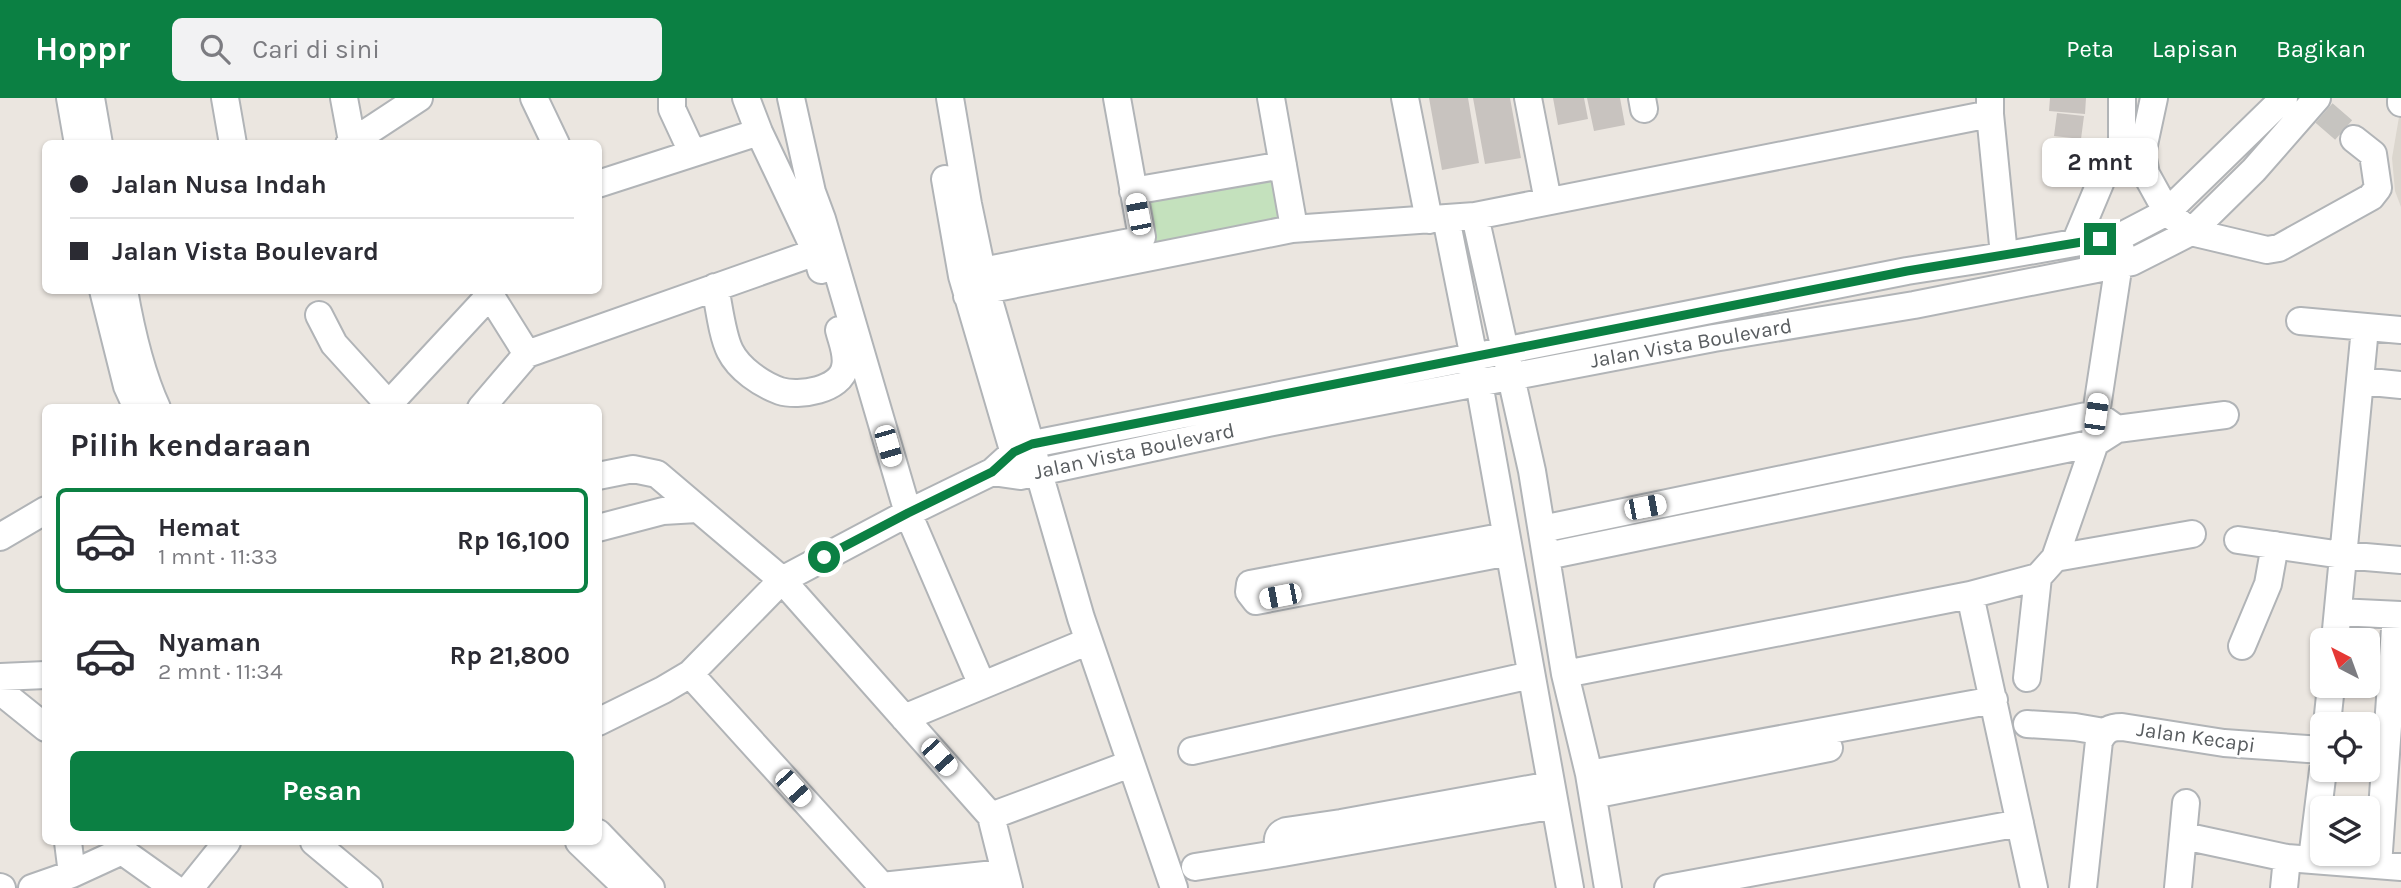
<!DOCTYPE html>
<html lang="id">
<meta charset="utf-8">
<style>
:root{--surface:#fff;--page:#f2f2f3;--text:#2b2b33;--muted:#7c7c81;--line:#e1e1e2;--accent:#0b8043}
body{margin:0;font-family:Karla,sans-serif;background:var(--page);color:var(--text);height:100vh;display:flex;flex-direction:column;font-size:26px;white-space:nowrap}
*{box-sizing:border-box;margin:0}
p{font-size:23px;color:var(--muted)}
.icon{flex:none;width:38px;height:38px;fill:none;stroke:currentColor;stroke-width:2;stroke-linecap:round;stroke-linejoin:round}
.map{position:relative;flex:1;overflow:hidden}
.drawer{position:absolute;left:42px;top:306px;width:560px;height:441px;display:flex;flex-direction:column;background:var(--surface);border-radius:10px;box-shadow:0 2px 5px #0004}
.drawer>*{flex:none}
.guide{position:absolute;left:42px;top:42px;width:560px;height:154px;border-radius:10px;box-shadow:0 2px 5px #0004;display:grid;align-content:center;height:154px;padding:0 28px;background:var(--surface)}
.needle{width:46px;rotate:319deg}
.tools{position:absolute;left:2310px;top:530px;display:grid;gap:14px}
.tools a{display:grid;place-items:center;width:70px;height:70px;border-radius:10px;background:var(--surface);box-shadow:0 2px 5px #0004;font-size:35px}
.end{position:absolute;width:32px;height:32px;margin:-16px;border:9px solid #0b8043;background:#fff;box-shadow:0 0 0 4px #fff}
.from{border-radius:50%}
.bubble{position:absolute;height:49px;border-radius:10px;background:var(--surface);box-shadow:0 2px 5px #0004;font-size:23px;font-weight:700;line-height:49px;text-align:center}
.car{position:absolute;width:21px;height:42px;margin:-21px -10px;border-radius:9px;box-shadow:0 0 5px 2px #0007;background:linear-gradient(#fff 24%,#345 0 40%,#fff 0 76%,#345 0 86%,#fff 0)}
.guide b{display:flex;align-items:center;gap:24px;height:66px;font-size:26px}
.guide b+b{border-top:2px solid var(--line)}
.guide i{width:18px;height:18px;background:var(--text)}
ul{padding:0;list-style:none}
li{display:flex;align-items:center;gap:21px;height:105px;margin:0 14px 10px;padding:0 14px;border:4px solid transparent;border-radius:10px}
li div{flex:1}
li b{display:block;font-size:26px}
li em{font-style:normal;font-weight:700}
li.selected{border-color:var(--accent)}
li>.icon{width:63px;height:63px;stroke-width:1.5}
h2{padding:0 28px;font-size:32px;line-height:84px}
.action{display:flex;gap:14px;margin-top:auto;padding:14px 28px}
.action a{flex:1;height:80px;border-radius:10px;background:var(--accent);color:#fff;font-size:28px;font-weight:700;line-height:80px;text-align:center}
header{display:flex;align-items:center;gap:42px;box-sizing:border-box;height:98px;padding:0 35px;background:var(--accent);color:#fff}
header strong{font-size:33px}
nav{display:flex;gap:38px;margin-inline-start:auto;font-size:24px}
.search{width:490px;height:63px;background:var(--page);display:flex;align-items:center;gap:18px;box-sizing:border-box;padding:0 24px;border-radius:10px;color:var(--muted);font-size:26px}
.map>svg:first-child{display:block}
</style>
<header>
<strong>Hoppr</strong>
<div class="search"><svg class="icon" aria-label="search" viewBox="0 0 24 24"><circle cx="10" cy="10" r="6"/><path d="M15 15l6 6"/></svg>Cari di sini</div>
<nav><a>Peta</a><a>Lapisan</a><a>Bagikan</a></nav>
</header>
<div class="map">
<svg width="2401" height="790" viewBox="0 0 2401 790">
<rect width="100%" height="100%" fill="#ebe6e0"/>
<path fill="#dbd6ce" d="M2392,0H2401V109L2395,93L2392,60L2399,19L2386,6Z"/>
<path fill="#c4e1bd" d="M1283,67L1292,131L1146,160L1133,93Z"/>
<path fill="#c8c3bf" d="M1429,0H1468L1479,65L1442,72Z
M1473,0H1510L1521,60L1485,66Z
M1553,0H1584L1588,21L1558,27Z
M1587,0H1620L1625,27L1594,33Z
M2050,0H2086L2085,16L2049,13Z
M2057,15L2084,18L2081,41L2054,38Z
M2052,40L2078,43L2074,72L2048,68Z"/>
<g fill="none" stroke-linecap="round" stroke-linejoin="round">
<path stroke="#c6c4c0" stroke-width="26" stroke-dasharray="26 13" stroke-linecap="butt" d="M2324,15L2354,41"/>
<defs>
<path id="minor" d="M70,0L78,46
M91,0L99,46
M225,0L233,46
M344,0L352,43
M534,0L556,46
M672,0V11L692,54
M746,0L759,34L816,154L821,172
M791,0L812,94L822,121L908,415L982,587
M950,0L968,106L986,192L1081,520L1174,790
M1405,0L1429,122
M1528,0L1548,103
M1642,0L1644,11
M2154,0L2142,56L2146,76L2167,114L2191,134L2267,152L2279,150L2371,99L2378,90L2373,56L2354,41
M2401,3V5
M1990,16L2004,157
M349,46L419,0
M945,81L962,178L1018,369
M598,86L759,34
M1133,93L1283,67
M1475,118L1532,373L1565,576L1589,676L1608,790
M1446,120L1479,285L1570,790
M1292,131L1475,118L1990,16V0
M2075,145L2101,83L2122,44V0
M967,176L1140,142L1142,139L1117,0
M715,189C719,208 722,237 730,253C739,271 761,286 780,293C799,299 841,292 845,269C848,257 842,244 839,232
M103,192L127,288L137,310
M124,192C131,232 140,273 157,310
M487,192L527,256
M967,198L986,192L1292,131L1293,124L1271,0
M319,217L334,246L392,310
M2300,223L2401,232
M2361,283L2401,287
M388,307L490,197
M481,310L527,256L816,154
M992,374L1020,378L1268,325L1714,240L1914,207L2132,164L2191,134L2254,72L2317,0
M598,378L633,371L657,376L782,482L991,718L1009,790
M598,430L663,413L697,411
M1542,431L2096,316L2117,331
M1506,438L1250,486L1249,494L1256,503L1509,454
M0,439L46,412
M2238,442L2342,457L2401,462
M1547,458L2095,345L2117,331L2225,317
M2055,460L2095,345L2096,316L2121,152
M1970,497L2034,790
M2338,514L2401,517
M2335,542L2365,230
M2242,548L2268,486L2275,447
M690,576L882,788L1004,775
M1565,576L1970,497L2038,479L2055,460L2192,436
M0,579L46,577
M2027,580L2038,479
M0,593L46,630
M904,620L1089,543
M598,624L663,592L690,576L782,482L908,415L992,374L1014,354L1033,346L1907,173L1984,161L2125,136L2167,114L2284,0
M2027,626L2075,629L2104,634
M2327,626L2331,588
M1192,653L1531,577
M1589,676L1994,602
M1593,697L1829,650
M991,718L1130,666
M598,735L651,790
M2184,738L2287,760
M68,744L72,776
M314,744L369,790
M579,744L627,790
M1283,755C1276,747 1275,737 1286,733L1341,725L1551,687
M2312,761L2323,672
M2378,767L2396,517
M1195,769L1283,755L1555,707
M0,789L2,790
M32,790L72,776L122,753L174,790
M190,790L227,744
M1668,790L2020,725
M2083,790L2099,643C2105,632 2110,629 2122,629L2224,645L2322,652
M2178,790L2186,705
M2284,790L2287,760L2401,769"/>
</defs>
<use href="#minor" stroke="#b1b4b7" stroke-width="30"/>
<use href="#minor" stroke="#fff" stroke-width="26"/>
</g>
<g fill="none" stroke-linecap="round" stroke-linejoin="round">
<path stroke="#0b8043" stroke-width="9" d="M824,459L908,415L992,374L1014,354L1032,346L1907,173L2100,141"/>
</g>
<g text-anchor="middle" stroke-width="5" stroke-linejoin="round" paint-order="stroke">
<g font-size="21" fill="#595d60" stroke="#fff">
<text transform="translate(1691 245) rotate(-10)" y="7">Jalan Vista Boulevard</text>
<text transform="translate(1134 353) rotate(-12)" y="7">Jalan Vista Boulevard</text>
<text transform="translate(2196 639) rotate(8)" y="7">Jalan Kecapi</text>
</g>
</g>
</svg>
<div class="tools">
<a><svg class="needle" viewBox="-14 -14 28 28"><path d="M0-13l5 13h-10z" fill="#e53935"/><path d="M0 13l5-13h-10z" fill="#7c7c81"/></svg></a>
<a><svg class="icon" aria-label="locate" viewBox="0 0 24 24"><circle cx="12" cy="12" r="6"/><path d="M12 2v4M12 18v4M2 12h4M18 12h4"/></svg></a>
<a><svg class="icon" aria-label="layers" viewBox="0 0 24 24"><path d="M12 4l9 5-9 5-9-5zM3 14l9 5 9-5"/></svg></a>
</div>
<i class="end from" style="left:824px;top:459px"></i>
<i class="end" style="left:2100px;top:141px"></i>
<div class="bubble" style="left:2042px;top:40px;width:116px">2 mnt</div>
<i class="car" style="left:1138px;top:116px;rotate:349deg"></i>
<i class="car" style="left:2096px;top:316px;rotate:8deg"></i>
<i class="car" style="left:888px;top:348px;rotate:164deg"></i>
<i class="car" style="left:1645px;top:409px;rotate:79deg"></i>
<i class="car" style="left:1280px;top:498px;rotate:259deg"></i>
<i class="car" style="left:939px;top:659px;rotate:138deg"></i>
<i class="car" style="left:793px;top:690px;rotate:138deg"></i>
<div class="guide">
<b><i class="from"></i>Jalan Nusa Indah</b>
<b><i></i>Jalan Vista Boulevard</b>
</div>
<section class="drawer">
<h2>Pilih kendaraan</h2>
<ul>
<li class="selected"><svg class="icon" aria-label="car" viewBox="0 0 24 24"><path d="M5 17H2v-5l4-1 3-4h7l3 4 3 1v5h-3M9 17h6M6 11h13"/><circle cx="7" cy="17" r="2"/><circle cx="17" cy="17" r="2"/></svg><div><b>Hemat</b><p>1 mnt · 11:33</p></div><em>Rp 16,100</em></li>
<li><svg class="icon" aria-label="car" viewBox="0 0 24 24"><path d="M5 17H2v-5l4-1 3-4h7l3 4 3 1v5h-3M9 17h6M6 11h13"/><circle cx="7" cy="17" r="2"/><circle cx="17" cy="17" r="2"/></svg><div><b>Nyaman</b><p>2 mnt · 11:34</p></div><em>Rp 21,800</em></li>
</ul>
<div class="action"><a>Pesan</a></div>
</section>
</div>
